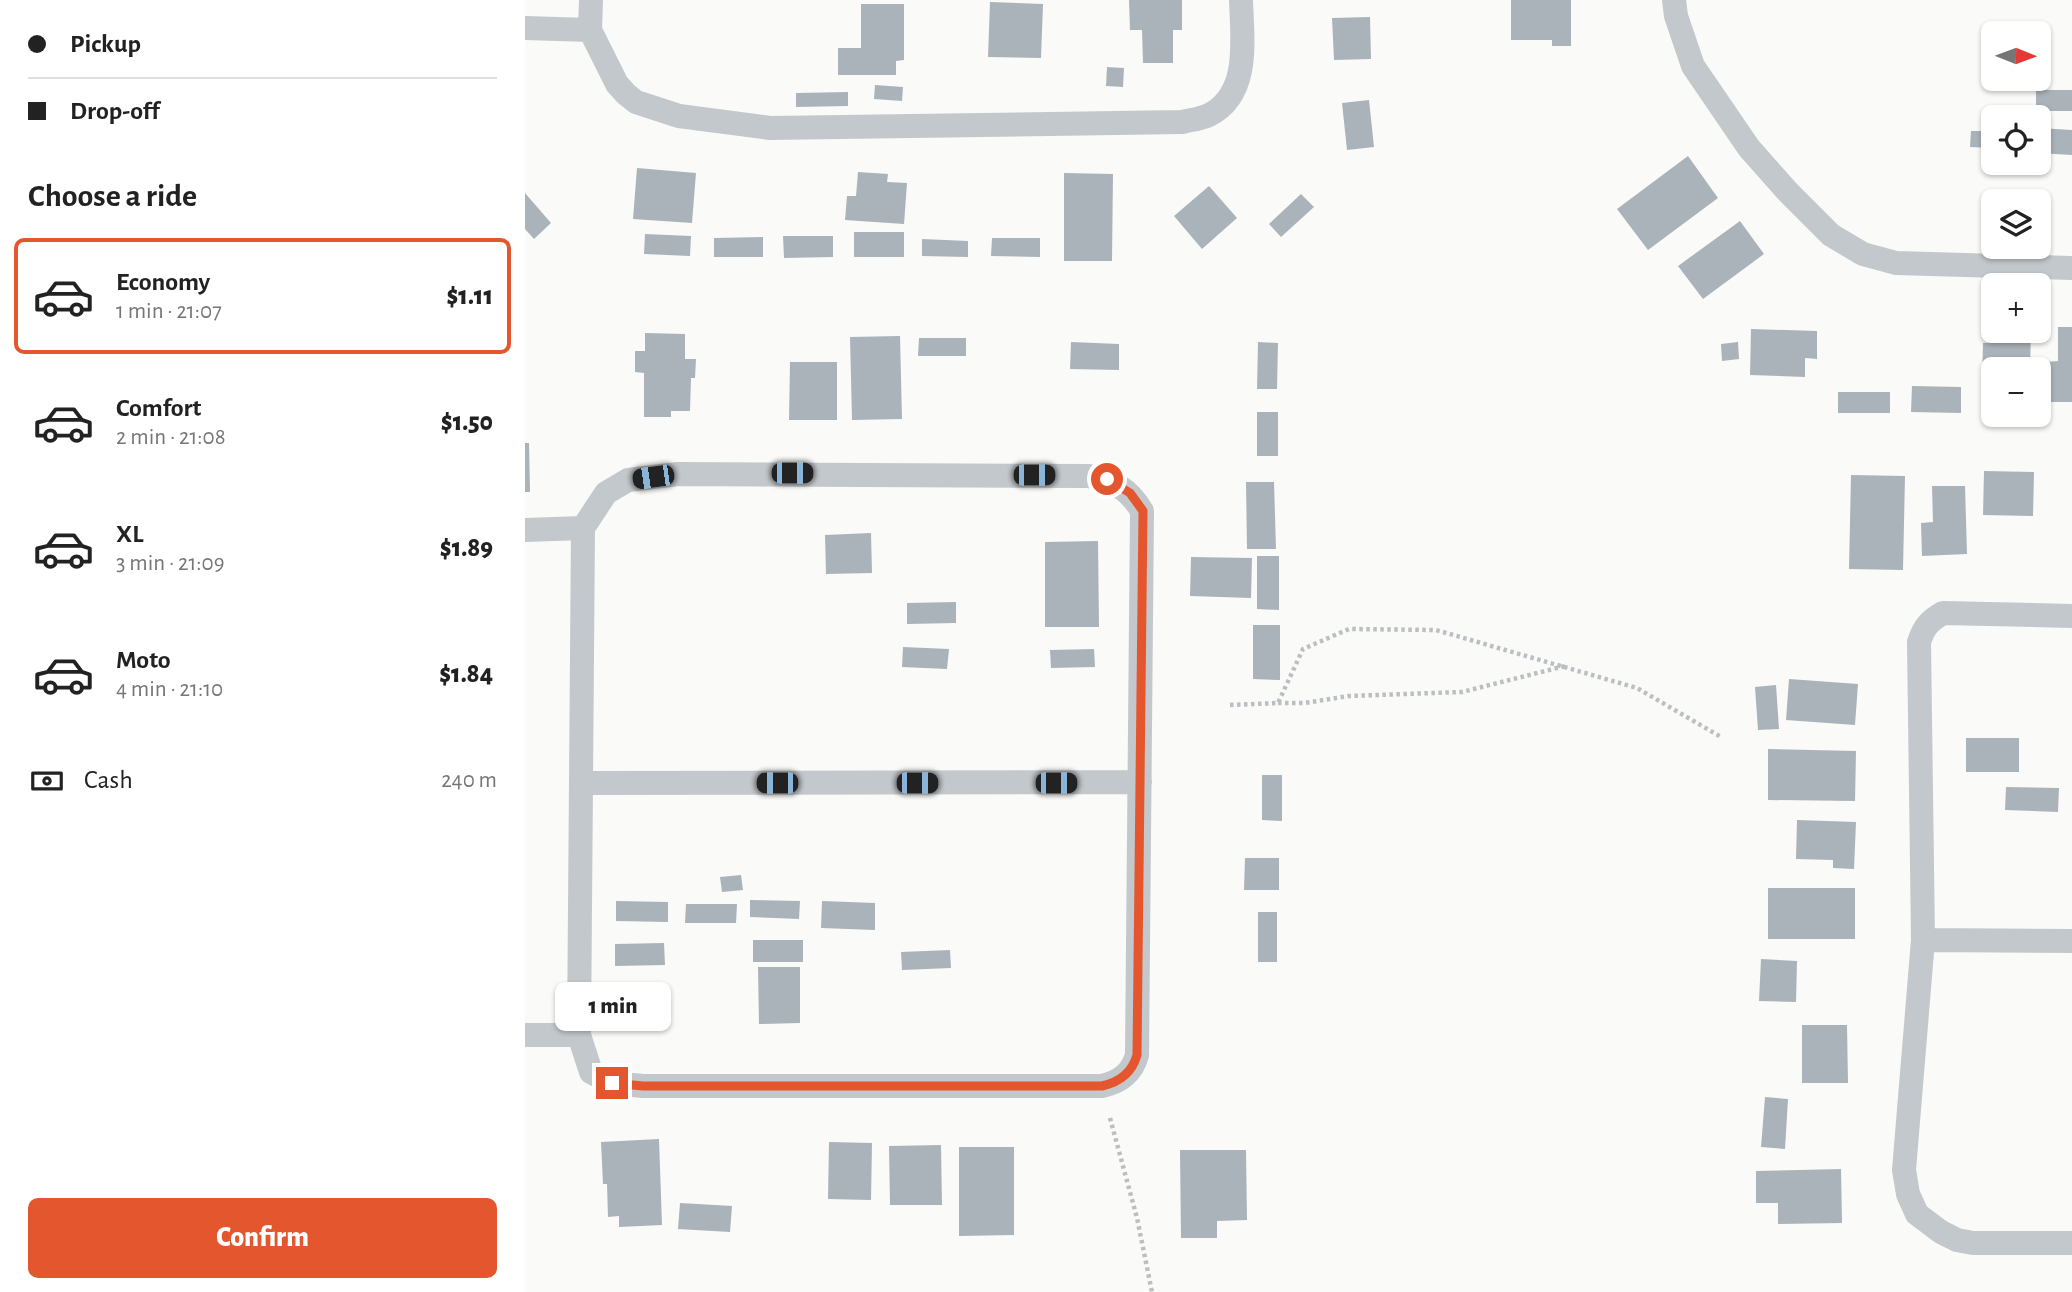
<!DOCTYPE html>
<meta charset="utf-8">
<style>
:root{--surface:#fff;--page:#f6f6f6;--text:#222;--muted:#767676;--line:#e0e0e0;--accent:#e4572e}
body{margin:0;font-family:"Alegreya Sans",sans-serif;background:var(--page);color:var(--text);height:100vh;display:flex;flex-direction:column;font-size:26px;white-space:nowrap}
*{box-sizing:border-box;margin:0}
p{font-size:23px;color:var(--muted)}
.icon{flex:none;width:38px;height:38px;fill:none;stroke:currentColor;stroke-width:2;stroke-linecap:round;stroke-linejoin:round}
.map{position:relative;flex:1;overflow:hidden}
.drawer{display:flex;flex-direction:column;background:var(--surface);width:525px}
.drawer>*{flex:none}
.banner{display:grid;align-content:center;height:154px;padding:0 28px;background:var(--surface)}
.needle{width:46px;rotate:91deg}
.controls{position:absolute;left:1456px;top:21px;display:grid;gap:14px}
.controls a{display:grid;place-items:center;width:70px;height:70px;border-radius:10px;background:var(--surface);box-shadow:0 2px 5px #0004;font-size:35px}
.end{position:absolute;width:32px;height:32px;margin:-16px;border:9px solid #e4572e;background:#fff;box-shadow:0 0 0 4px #fff}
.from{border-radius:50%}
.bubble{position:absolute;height:49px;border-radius:10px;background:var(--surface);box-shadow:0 2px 5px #0004;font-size:23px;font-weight:800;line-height:49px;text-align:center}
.car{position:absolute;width:21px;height:42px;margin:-21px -10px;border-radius:9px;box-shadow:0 0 5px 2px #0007;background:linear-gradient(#222 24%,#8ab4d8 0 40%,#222 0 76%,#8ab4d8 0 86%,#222 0)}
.banner b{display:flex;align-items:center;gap:24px;height:66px;font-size:26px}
.banner b+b{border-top:2px solid var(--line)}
.banner i{width:18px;height:18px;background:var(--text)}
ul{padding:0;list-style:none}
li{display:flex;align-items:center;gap:21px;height:116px;margin:0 14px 10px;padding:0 14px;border:4px solid transparent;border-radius:10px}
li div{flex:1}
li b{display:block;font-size:26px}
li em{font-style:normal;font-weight:800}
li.selected{border-color:var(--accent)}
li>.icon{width:63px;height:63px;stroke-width:1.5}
h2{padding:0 28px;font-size:32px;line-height:84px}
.pay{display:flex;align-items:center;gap:18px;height:77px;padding:0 28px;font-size:26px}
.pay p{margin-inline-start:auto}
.cta{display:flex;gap:14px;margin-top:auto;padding:14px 28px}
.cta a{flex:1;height:80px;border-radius:10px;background:var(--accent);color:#fff;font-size:28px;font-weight:800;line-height:80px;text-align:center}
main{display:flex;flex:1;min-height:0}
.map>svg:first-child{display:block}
</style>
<main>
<section class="drawer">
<div class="banner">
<b><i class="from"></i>Pickup</b>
<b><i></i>Drop-off</b>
</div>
<h2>Choose a ride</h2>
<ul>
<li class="selected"><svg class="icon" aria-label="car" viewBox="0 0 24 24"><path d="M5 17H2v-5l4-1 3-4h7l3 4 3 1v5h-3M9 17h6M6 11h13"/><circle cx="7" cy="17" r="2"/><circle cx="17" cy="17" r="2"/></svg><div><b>Economy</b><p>1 min · 21:07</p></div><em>$1.11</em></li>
<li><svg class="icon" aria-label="car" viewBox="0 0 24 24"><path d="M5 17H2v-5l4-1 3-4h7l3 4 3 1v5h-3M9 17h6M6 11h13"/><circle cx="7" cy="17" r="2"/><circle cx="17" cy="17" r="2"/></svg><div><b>Comfort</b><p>2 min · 21:08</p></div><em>$1.50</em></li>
<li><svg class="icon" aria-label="car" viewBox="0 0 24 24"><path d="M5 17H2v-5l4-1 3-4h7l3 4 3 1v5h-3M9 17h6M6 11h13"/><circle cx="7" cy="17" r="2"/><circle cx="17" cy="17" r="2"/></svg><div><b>XL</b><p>3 min · 21:09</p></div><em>$1.89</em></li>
<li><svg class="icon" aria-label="car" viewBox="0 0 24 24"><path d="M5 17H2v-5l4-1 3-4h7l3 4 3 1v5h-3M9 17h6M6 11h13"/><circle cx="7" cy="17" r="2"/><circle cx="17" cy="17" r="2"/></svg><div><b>Moto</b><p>4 min · 21:10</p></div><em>$1.84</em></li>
</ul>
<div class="pay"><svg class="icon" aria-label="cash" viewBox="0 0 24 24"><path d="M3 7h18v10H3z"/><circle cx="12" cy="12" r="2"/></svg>Cash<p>240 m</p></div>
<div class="cta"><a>Confirm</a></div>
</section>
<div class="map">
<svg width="1547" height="1292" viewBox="0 0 1547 1292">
<rect width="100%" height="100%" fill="#fafaf8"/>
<path fill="#aab3b9" d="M604,0H657V30H648V63H618L617,30H605Z
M986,0H1046V46H1027V40H986Z
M465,2L518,4L516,58L463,57Z
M336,4H379V60L371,61V75H313V48H336Z
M845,17L846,59L809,60L807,18Z
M582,67L599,68L598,87L581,86Z
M350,85L378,87L377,101L349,99Z
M1511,90H1547V111H1511Z
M323,92V106L271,107V93Z
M844,100L849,147L822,150L817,103Z
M1514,128L1547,130V155L1514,153Z
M1446,131H1468V148L1445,147Z
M1163,156L1193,198L1123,250L1092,209Z
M112,168L171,173L167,223L108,219Z
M333,172L363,174L362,182L382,183L379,224L320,220L322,196H331Z
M539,173L588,174L587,261H539Z
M684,186L712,218L677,249L649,216Z
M0,193L26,223L9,239L0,229Z
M776,194L789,207L756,237L744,224Z
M1215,221L1239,254L1178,299L1153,266Z
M329,232H379V257H329Z
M120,234L166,236L165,256L119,254Z
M258,236H308V257L259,258Z
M238,237V257H189V238Z
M467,238H515V257L466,256Z
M397,239L443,241V257L397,256Z
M1533,327H1547V402H1521V362L1533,361Z
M1226,329L1292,331V359L1280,358V377L1225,375Z
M1468,331H1506L1505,369H1468V383H1457L1458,343H1468Z
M120,333L160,334V359H171L170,378H166L165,411H146V417H119V373L110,372V351H120Z
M375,336L377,419L327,420L325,337Z
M394,338H441V356H393Z
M546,342L594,344V370L545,369Z
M733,342L753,343L752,389H732Z
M1213,342L1214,359L1197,361L1196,344Z
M265,362H312V420H264Z
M1387,386L1436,387V413L1386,412Z
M1313,392H1365V413H1313Z
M732,412H753V456H732Z
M0,443H4L5,492H0Z
M1459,471L1509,472L1508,516L1458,515Z
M1326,475L1380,476L1378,570L1324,569Z
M721,482H749L751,549H722Z
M1407,486H1440L1442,554L1397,556L1396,523L1408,522Z
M346,533L347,573L301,574L300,535Z
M573,541L574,627H520V542Z
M732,556H754V610L732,609Z
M666,557L727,558L726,598L665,596Z
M431,602V623L382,624V603Z
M728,625H755V680L728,679Z
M378,647L424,649L422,669L377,667Z
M569,649L570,667L526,668L525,650Z
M1264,679L1333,684L1330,725L1261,720Z
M1251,685L1254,729L1233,730L1230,687Z
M1441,738H1494V772H1441Z
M1243,749L1331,751L1330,801L1243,800Z
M737,775H757V821L737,820Z
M1481,787L1534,788L1533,812L1480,810Z
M1272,820L1331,822L1329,869L1308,868V860L1271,859Z
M720,858H754V890H719Z
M216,875L218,890L197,892L195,877Z
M1243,888H1330V939H1243Z
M225,900L275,901L274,919L225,917Z
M91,901L143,902V922L91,921Z
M297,901L350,903V930L296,928Z
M161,904H212L211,923H160Z
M733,912H752V962H733Z
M228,940H278V962H228Z
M139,943L140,965L90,966V944Z
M425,950L426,968L377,970L376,952Z
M1236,959L1272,961L1271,1002L1234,1001Z
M233,967H275V1023L234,1024Z
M1277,1025H1322L1323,1083H1277Z
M1240,1097L1263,1099L1260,1149L1236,1147Z
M134,1139L137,1225L94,1227V1216L83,1217L82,1184H78L76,1142Z
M304,1142L347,1143L346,1200L303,1199Z
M416,1145L417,1205H365L364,1146Z
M434,1147H489V1235L434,1236Z
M655,1150H721L722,1220L692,1221V1238H656Z
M1316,1169L1317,1223L1253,1224V1203H1231V1171Z
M155,1203L207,1206L205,1232L153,1229Z"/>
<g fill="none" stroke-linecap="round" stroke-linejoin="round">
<path stroke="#bbbfc2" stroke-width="4.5" stroke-dasharray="3.5 3.5" stroke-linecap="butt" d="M753,703H780L824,696L937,692L1040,666
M705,705L753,703L778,649L824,629L911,630L1112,688L1196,737
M585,1118L612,1218L627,1292"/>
<path stroke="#c3c8cc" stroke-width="24" d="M1149,0L1151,16L1168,66L1224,148L1263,192L1306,235L1338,254L1371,263L1547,268
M0,28L65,30L66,0
M65,30L92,84L101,94L111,102L154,116L245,128L657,122C665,120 676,119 684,115C726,94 717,38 716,0
M0,530L58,528L81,493L103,480L153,474L563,476C587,479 604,489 617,511L612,1055C607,1073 595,1082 577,1086H118L87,1083L66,1072L54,1035H0
M1547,616L1418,613C1404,621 1399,627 1394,642L1398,940L1379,1170L1383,1194L1392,1214L1416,1232L1432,1240L1448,1243H1547
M56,783L615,782
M1398,940L1547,941
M54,1035L58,528"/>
</g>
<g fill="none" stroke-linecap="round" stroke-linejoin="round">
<path stroke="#e4572e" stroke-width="9" d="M87,1083L118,1086H577C595,1082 607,1073 612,1055L618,511L605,493L582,479"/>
</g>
</svg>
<div class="controls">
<a><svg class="needle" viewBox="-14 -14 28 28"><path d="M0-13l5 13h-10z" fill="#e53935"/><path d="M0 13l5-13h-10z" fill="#767676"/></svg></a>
<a><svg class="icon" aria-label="locate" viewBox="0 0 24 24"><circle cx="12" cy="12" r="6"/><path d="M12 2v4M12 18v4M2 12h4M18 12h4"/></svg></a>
<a><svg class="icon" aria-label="layers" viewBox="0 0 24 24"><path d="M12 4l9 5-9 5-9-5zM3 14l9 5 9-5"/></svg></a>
<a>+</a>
<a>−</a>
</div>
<i class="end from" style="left:582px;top:479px"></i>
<i class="end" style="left:87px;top:1083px"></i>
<div class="bubble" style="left:30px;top:982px;width:116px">1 min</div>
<i class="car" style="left:267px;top:473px;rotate:90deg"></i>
<i class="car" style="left:509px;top:475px;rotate:90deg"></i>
<i class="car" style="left:128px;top:477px;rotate:262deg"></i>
<i class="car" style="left:252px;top:783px;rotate:270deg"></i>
<i class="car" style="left:392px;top:783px;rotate:90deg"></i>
<i class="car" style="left:531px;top:783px;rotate:90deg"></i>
</div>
</main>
